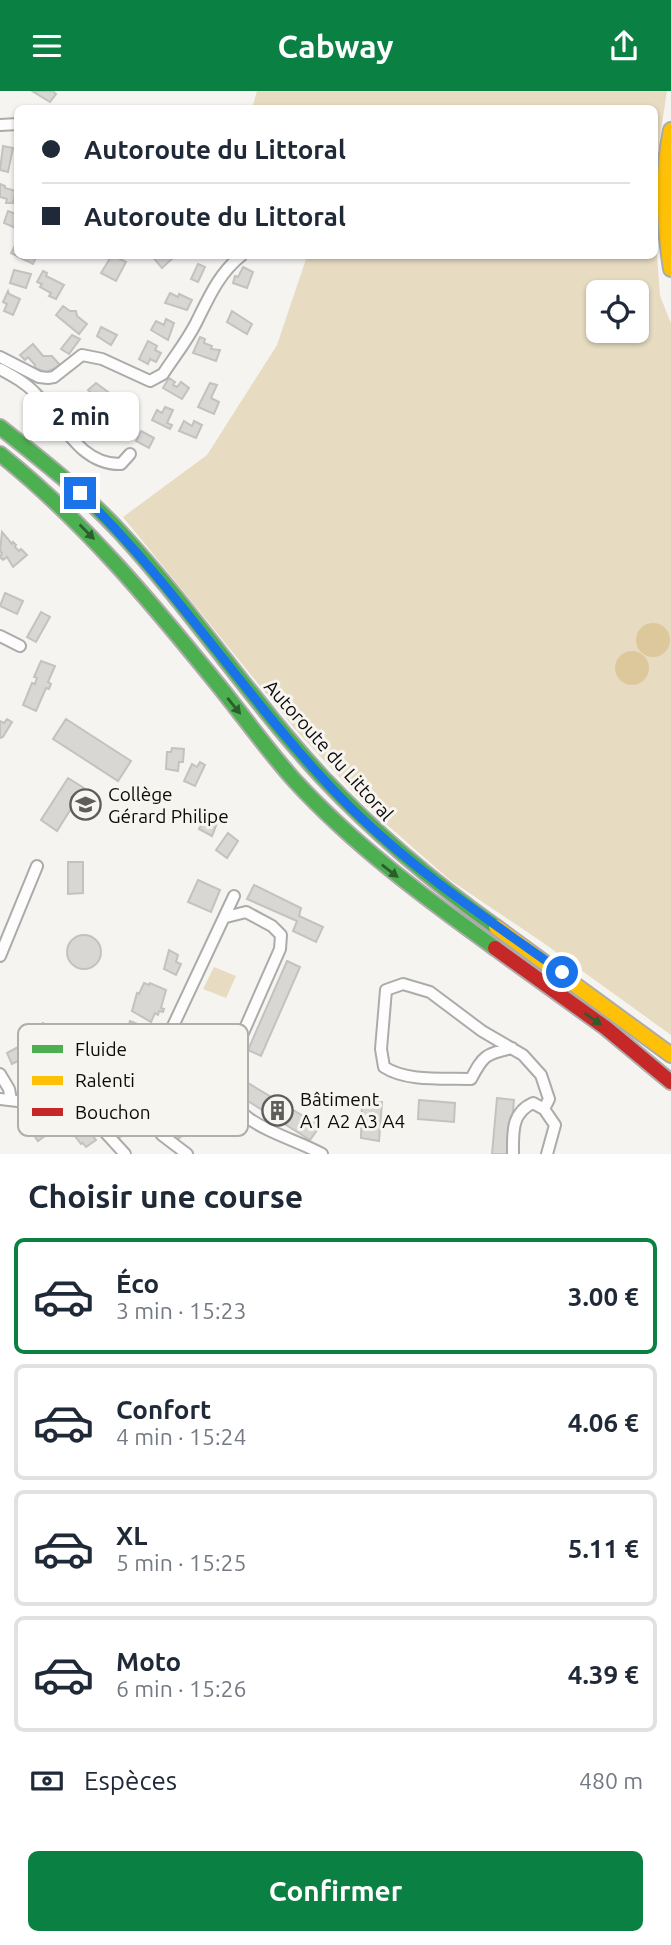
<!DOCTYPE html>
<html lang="fr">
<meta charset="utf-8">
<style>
:root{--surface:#fff;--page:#f6f6f7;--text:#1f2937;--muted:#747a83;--line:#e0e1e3;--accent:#0b8043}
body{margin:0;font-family:Ubuntu,sans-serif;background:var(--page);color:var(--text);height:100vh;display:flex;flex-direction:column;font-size:26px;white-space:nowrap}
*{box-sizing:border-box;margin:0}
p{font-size:23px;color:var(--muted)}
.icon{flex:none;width:38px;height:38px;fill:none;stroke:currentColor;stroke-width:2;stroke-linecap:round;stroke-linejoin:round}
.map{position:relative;height:1063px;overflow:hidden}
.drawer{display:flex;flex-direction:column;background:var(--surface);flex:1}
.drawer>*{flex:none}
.top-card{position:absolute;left:14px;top:14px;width:644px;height:154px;border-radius:10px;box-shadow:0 2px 5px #0004;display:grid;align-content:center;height:154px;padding:0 28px;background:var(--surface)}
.fabs{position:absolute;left:586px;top:189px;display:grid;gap:14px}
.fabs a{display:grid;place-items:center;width:63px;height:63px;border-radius:10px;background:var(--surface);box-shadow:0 2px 5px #0004;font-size:35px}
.end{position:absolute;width:32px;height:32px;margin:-16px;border:9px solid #1a73e8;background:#fff;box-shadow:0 0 0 4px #fff}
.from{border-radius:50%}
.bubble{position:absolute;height:49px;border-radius:10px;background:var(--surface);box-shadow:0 2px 5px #0004;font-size:23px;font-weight:700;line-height:49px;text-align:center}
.top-card b{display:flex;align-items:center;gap:24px;height:66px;font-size:26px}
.top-card b+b{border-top:2px solid var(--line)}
.top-card i{width:18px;height:18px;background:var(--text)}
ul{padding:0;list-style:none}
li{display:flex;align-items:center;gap:21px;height:116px;margin:0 14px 10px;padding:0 14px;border:4px solid var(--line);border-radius:10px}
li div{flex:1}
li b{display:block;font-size:26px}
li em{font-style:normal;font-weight:700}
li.active{border-color:var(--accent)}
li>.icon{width:63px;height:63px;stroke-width:1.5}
h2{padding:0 28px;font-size:32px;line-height:84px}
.pay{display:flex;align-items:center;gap:18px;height:77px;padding:0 28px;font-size:26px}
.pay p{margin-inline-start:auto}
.cta{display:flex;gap:14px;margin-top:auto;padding:14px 28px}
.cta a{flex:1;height:80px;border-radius:10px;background:var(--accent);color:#fff;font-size:28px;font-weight:700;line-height:80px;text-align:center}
header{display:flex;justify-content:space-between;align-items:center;height:91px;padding:0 28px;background:var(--accent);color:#fff;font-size:32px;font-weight:700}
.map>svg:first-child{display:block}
</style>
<header><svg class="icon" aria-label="menu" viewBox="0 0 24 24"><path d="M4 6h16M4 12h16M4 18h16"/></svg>Cabway<svg class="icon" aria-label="share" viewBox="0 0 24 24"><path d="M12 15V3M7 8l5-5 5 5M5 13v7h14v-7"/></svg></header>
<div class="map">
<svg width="671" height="1063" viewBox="0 0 671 1063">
<rect width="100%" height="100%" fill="#f6f4f1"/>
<path fill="#e7dbc1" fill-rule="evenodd" d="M257,0H667L655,79L654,18L252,17Z
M655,138L660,205L671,232V944L542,851L450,789L369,718L295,638L123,426L207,364L277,254L307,165L654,164ZM598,201H637V240H598Z
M214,876L236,885L226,907L203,898Z"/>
<path fill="#ddc89b" d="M636 549a17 17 0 1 1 34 0a17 17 0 1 1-34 0Z
M615 577a17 17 0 1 1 34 0a17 17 0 1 1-34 0Z"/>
<path fill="#d8d7d4" stroke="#c3c2c0" stroke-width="2" d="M32,0H53L56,3L50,11Z
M3,55L13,57L8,81L0,79Z
M0,93L5,95V97L16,100L13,112H6L7,108L0,106Z
M8,120L18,124V138L4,132Z
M18,149V164H37L33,173L11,162Z
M112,164L126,171L116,190L101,182Z
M151,164H172L174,166L162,177Z
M198,173L205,176L198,191L191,188Z
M243,176L253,181L247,197L233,192L235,185L238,186Z
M14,179L31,183L26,197L10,192Z
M43,180L47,182L46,185L64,194L56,208L49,205L51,202L40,196L42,193L37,191Z
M8,200L9,203L20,208L13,224L4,220L7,213L3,211Z
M170,202L178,206L179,203L192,209L187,219L165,212Z
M63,215L70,220H76L77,225L87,233L79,243L56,224Z
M232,220L252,233L247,243L227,231Z
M166,228L174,232L168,249L151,239L156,230L164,234Z
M101,236L117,244L111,254L97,245Z
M72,244L80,248L69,263L61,258Z
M200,246L205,248L204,252L212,255L211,258L220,259L216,270L193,262Z
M148,250L157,255L155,259L161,262L156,271L150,268L148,273L139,268Z
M33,253L43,265H52L60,274L58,276L46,281L35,277V274L28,266L25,269L20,264Z
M169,287L175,291L173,294L177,296L181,291L189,297L182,308L163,297Z
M96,292L108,301L100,310L88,299Z
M210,292L217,294L211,307L219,311L214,323L198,316Z
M94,314L109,322L103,333L89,325Z
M165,316L173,319L167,332L172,334L170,338L152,329L157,319L162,322Z
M184,330L192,335L194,330L202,334L196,347L179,340Z
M141,340L154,347L149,357L136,350Z
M2,441L12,453L13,451L16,454L15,456L19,460L21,458L27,464L13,476L7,466L3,469L0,466L2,462L0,460Z
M5,502L23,510L17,523L0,515Z
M41,521L50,526L36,551L27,546Z
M41,570L55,575L48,591L51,593L49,598L46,597L36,620L23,614L32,592L35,593L37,587L34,586Z
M7,628L12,631L3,646L0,647V630L4,632Z
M66,628L131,670L118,690L53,648Z
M172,657L184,658L183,671H179L178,680L166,678L167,661H171Z
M200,671L205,674L195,695L184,690L192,673L197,676Z
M68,687L84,697L57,740L41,729Z
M207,723L219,727L212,745L199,738Z
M228,742L238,750L227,767L216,759Z
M68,771H83V802L68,803Z
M198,789L220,799L211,821L188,811Z
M254,794L301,817L299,825L323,836L316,851L293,840L297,830L247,808Z
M67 861a17 17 0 1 1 34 0a17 17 0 1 1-34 0Z
M169,859L178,864L176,871L181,873L176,884L164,878Z
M287,870L300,876L261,965L248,959Z
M144,892L149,894L150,892L166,899L161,917L164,918L163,921L159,920L158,924L155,922L151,931L132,920L137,902L139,903Z
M130,930L152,939L149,945L128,936Z
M43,932L52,940L36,958L27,950Z
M20,955L25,966L12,973L7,962Z
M162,982L170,988L169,991L176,993L167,1017L170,1022L174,1020L188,1041L179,1047L173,1038L168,1042L152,1021L157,1017L152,1009Z
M243,989L320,1035L310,1049L235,1002Z
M108,1005L131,1038L120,1046L96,1013Z
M497,1007L514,1009L509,1063H492Z
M419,1009L455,1012L454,1031L418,1028Z
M362,1011H382L379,1050L361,1047Z
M33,1018L50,1041L38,1050L21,1026Z
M78,1025L96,1049L86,1056L83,1052L81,1053L69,1037L71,1036L68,1032Z"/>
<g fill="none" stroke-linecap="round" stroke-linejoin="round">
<defs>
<path id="street" d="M0,34L18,33
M0,266L39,286L48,287L54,286L82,264L102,268L150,290L163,283C174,266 187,250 196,232C209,206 219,182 242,164
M0,278C13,285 26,292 36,303C62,329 79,374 121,373L130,363
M0,545L20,555
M226,826L246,821L272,835L281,844L280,858L224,985C229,1035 284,1042 322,1063
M0,865L37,775
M512,957C485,963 483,965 471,988C444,987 407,991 384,976L381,958L386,899L403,893L430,901L482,940L523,964L541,984L549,1008L544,1018
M0,983L9,998L11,1009
M0,1008L76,1017L93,1028L125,1063
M76,1017L165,952L234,805
M147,1025L162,1044L187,1063
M513,1063C513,1042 511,1022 533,1012L544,1018L555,1034L547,1063"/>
<path id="fast" d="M0,336C42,369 84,402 120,441C192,519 251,609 323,687C376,743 433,791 496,836
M0,363C84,430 151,511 219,595C244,626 268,660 295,690C354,754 424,806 495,857"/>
<path id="slow" d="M671,39C661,86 664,131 671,178
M496,836L671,964"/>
<path id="jam" d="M495,857L606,937L671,991"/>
</defs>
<use href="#street" stroke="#adabaa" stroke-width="14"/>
<use href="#fast" stroke="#adabaa" stroke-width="18"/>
<use href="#slow" stroke="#adabaa" stroke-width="18"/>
<use href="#jam" stroke="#adabaa" stroke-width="18"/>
<use href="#street" stroke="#fefdfd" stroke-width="10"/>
<use href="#fast" stroke="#4caf50" stroke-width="14"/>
<use href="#slow" stroke="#ffc107" stroke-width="14"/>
<use href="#jam" stroke="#c62828" stroke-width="14"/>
</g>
<defs><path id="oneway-solid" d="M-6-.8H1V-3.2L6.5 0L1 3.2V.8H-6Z" transform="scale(1.75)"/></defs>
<g fill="#2c5d2d">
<use href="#oneway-solid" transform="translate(87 441) rotate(45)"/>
<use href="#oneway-solid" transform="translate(234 615) rotate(51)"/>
<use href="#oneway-solid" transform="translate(390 780) rotate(38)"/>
<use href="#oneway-solid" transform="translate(593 928) rotate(35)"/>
</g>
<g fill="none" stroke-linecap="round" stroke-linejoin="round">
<path stroke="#1a73e8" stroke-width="9" d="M80,402C181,499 254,621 353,719C416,781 490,830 562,881"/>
</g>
<defs>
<symbol id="school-ring" viewBox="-11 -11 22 22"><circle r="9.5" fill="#f7f5f0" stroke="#5e5d5b" stroke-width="1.5"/><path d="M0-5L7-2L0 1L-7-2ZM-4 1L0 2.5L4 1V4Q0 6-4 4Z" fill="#5e5d5b"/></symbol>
<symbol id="building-ring" viewBox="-11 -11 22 22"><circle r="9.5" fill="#f7f5f0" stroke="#5e5d5b" stroke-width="1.5"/><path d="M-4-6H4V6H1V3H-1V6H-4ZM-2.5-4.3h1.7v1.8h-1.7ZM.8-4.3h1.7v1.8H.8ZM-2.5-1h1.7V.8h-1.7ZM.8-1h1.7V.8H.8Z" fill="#5e5d5b"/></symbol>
</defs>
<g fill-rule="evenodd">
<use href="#school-ring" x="68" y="696" width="35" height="35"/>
<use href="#building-ring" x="260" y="1002" width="35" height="35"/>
</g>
<g text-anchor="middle" stroke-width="6" stroke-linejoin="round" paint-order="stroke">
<g font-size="19" fill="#0c0b0a" stroke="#f7f5f0">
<text transform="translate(329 659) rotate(48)" y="7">Autoroute du Littoral</text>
</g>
<g font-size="19" fill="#0c0b0a" stroke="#f7f5f0" text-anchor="start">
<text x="108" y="710">Collège<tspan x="108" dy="22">Gérard Philipe</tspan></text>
<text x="300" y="1015">Bâtiment<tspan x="300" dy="22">A1 A2 A3 A4</tspan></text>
</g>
</g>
<rect x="18" y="933" width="230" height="112" rx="10" fill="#f7f5f0" stroke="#b0afab" stroke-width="2"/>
<rect x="32" y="954" width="31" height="8" fill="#4caf50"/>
<rect x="32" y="985" width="31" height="9" fill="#ffc107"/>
<rect x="32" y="1017" width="31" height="8" fill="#c62828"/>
<g font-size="19" fill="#0c0b0a">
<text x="75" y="965">Fluide</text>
<text x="75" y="996">Ralenti</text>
<text x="75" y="1028">Bouchon</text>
</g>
</svg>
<div class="fabs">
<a><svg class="icon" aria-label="locate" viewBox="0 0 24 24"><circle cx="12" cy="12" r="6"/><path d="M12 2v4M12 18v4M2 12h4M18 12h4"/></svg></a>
</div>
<i class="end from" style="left:562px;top:881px"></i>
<i class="end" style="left:80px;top:402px"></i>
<div class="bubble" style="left:23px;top:301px;width:116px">2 min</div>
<div class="top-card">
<b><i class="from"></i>Autoroute du Littoral</b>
<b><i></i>Autoroute du Littoral</b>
</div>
</div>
<section class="drawer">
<h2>Choisir une course</h2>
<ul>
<li class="active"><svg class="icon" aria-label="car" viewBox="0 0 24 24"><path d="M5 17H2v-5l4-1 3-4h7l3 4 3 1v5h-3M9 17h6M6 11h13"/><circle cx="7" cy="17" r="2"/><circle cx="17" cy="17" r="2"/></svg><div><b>Éco</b><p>3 min · 15:23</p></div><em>3.00 €</em></li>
<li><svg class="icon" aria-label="car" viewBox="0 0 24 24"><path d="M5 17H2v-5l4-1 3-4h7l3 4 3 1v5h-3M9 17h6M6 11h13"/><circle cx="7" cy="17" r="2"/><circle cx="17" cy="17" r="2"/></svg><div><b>Confort</b><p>4 min · 15:24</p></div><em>4.06 €</em></li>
<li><svg class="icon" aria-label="car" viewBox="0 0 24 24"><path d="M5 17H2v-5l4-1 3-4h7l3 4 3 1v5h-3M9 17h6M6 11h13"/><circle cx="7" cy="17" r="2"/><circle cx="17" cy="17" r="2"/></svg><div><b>XL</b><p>5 min · 15:25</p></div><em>5.11 €</em></li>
<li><svg class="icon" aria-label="car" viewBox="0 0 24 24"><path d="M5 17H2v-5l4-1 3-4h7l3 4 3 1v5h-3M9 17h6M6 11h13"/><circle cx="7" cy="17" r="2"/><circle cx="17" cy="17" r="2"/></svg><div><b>Moto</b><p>6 min · 15:26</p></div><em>4.39 €</em></li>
</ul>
<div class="pay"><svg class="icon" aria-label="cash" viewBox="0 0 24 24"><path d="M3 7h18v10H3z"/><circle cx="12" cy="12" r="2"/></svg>Espèces<p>480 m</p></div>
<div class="cta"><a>Confirmer</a></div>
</section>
